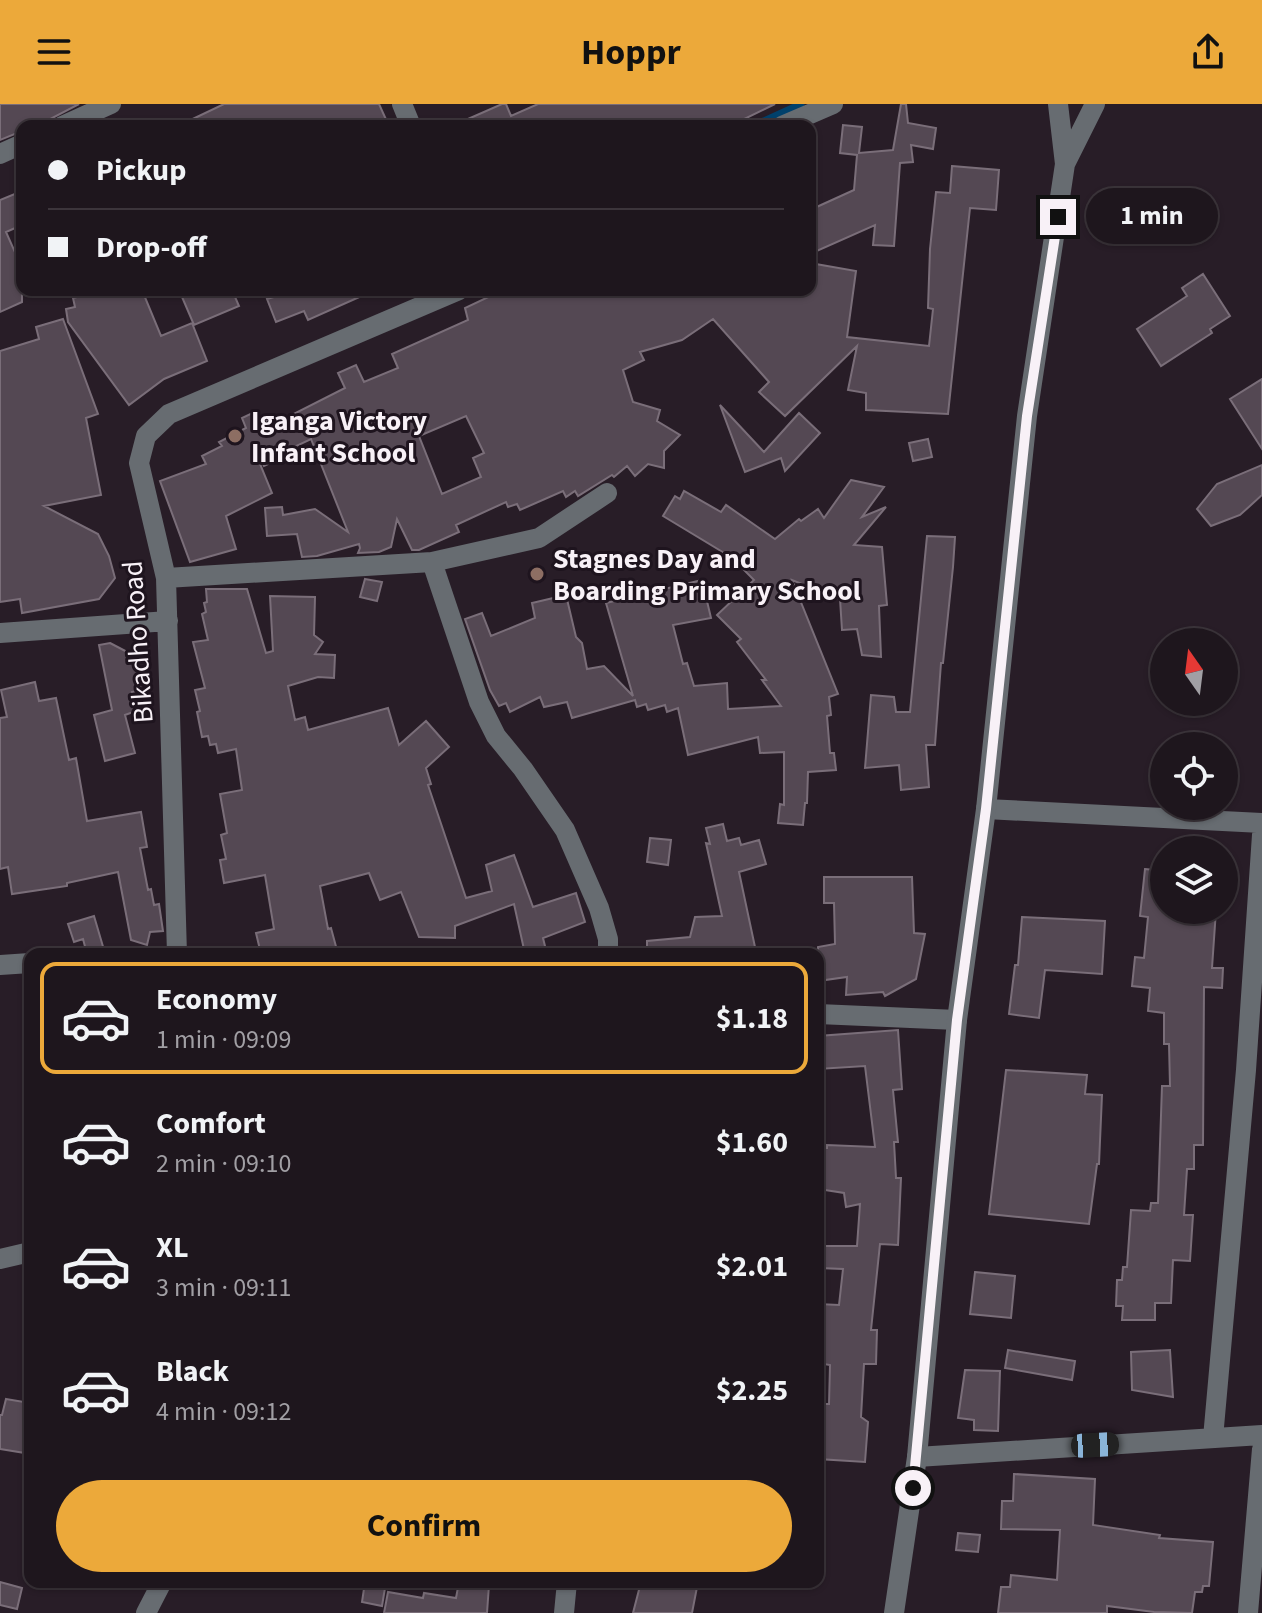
<!DOCTYPE html>
<meta charset="utf-8">
<style>
:root{--surface:#1e161d;--page:#261f26;--text:#f1f3f6;--muted:#a19fa4;--line:#3c353b;--accent:#eca93a}
body{margin:0;font-family:"Source Sans 3",sans-serif;background:var(--page);color:var(--text);height:100vh;display:flex;flex-direction:column;font-size:30px;white-space:nowrap}
*{box-sizing:border-box;margin:0}
p{font-size:26px;color:var(--muted)}
.icon{flex:none;width:44px;height:44px;fill:none;stroke:currentColor;stroke-width:2;stroke-linecap:round;stroke-linejoin:round}
.map{position:relative;flex:1;overflow:hidden}
.drawer{position:absolute;left:24px;top:844px;width:800px;height:640px;display:flex;flex-direction:column;background:var(--surface);border-radius:16px;box-shadow:0 2px 6px #0004,0 0 0 2px var(--line)}
.drawer>*{flex:none}
.guide{position:absolute;left:16px;top:16px;width:800px;height:176px;border-radius:16px;box-shadow:0 2px 6px #0004,0 0 0 2px var(--line);display:grid;align-content:center;height:176px;padding:0 32px;background:var(--surface)}
.needle{width:52px;rotate:346deg}
.buttons{position:absolute;left:1150px;top:524px;display:grid;gap:16px}
.buttons a{display:grid;place-items:center;width:88px;height:88px;border-radius:50%;background:var(--surface);box-shadow:0 2px 6px #0004,0 0 0 2px var(--line);font-size:40px}
.end{position:absolute;width:36px;height:36px;margin:-18px;border:10px solid #f8f1f7;background:#111;box-shadow:0 0 0 4px #111}
.from{border-radius:50%}
.bubble{position:absolute;height:56px;border-radius:28px;background:var(--surface);box-shadow:0 2px 6px #0004,0 0 0 2px var(--line);font-size:26px;font-weight:700;line-height:56px;text-align:center}
.car{position:absolute;width:24px;height:48px;margin:-24px -12px;border-radius:10px;box-shadow:0 0 6px 2px #0007;background:linear-gradient(#222 24%,#8ab4d8 0 40%,#222 0 76%,#8ab4d8 0 86%,#222 0)}
.guide b{display:flex;align-items:center;gap:28px;height:76px;font-size:30px}
.guide b+b{border-top:2px solid var(--line)}
.guide i{width:20px;height:20px;background:var(--text)}
ul{padding:14px 0 0;list-style:none}
li{display:flex;align-items:center;gap:24px;height:112px;margin:0 16px 12px;padding:0 16px;border:4px solid transparent;border-radius:16px}
li div{flex:1}
li b{display:block;font-size:30px}
li em{font-style:normal;font-weight:700}
li.selected{border-color:var(--accent)}
li>.icon{width:72px;height:72px;stroke-width:1.5}
.action{display:flex;gap:16px;margin-top:auto;padding:16px 32px}
.action a{flex:1;height:92px;border-radius:48px;background:var(--accent);color:#111;font-size:32px;font-weight:700;line-height:92px;text-align:center}
header{display:flex;justify-content:space-between;align-items:center;height:104px;padding:0 32px;background:var(--accent);color:#111;font-size:36px;font-weight:700}
.map>svg:first-child{display:block}
</style>
<header><svg class="icon" aria-label="menu" viewBox="0 0 24 24"><path d="M4 6h16M4 12h16M4 18h16"/></svg>Hoppr<svg class="icon" aria-label="share" viewBox="0 0 24 24"><path d="M12 15V3M7 8l5-5 5 5M5 13v7h14v-7"/></svg></header>
<div class="map">
<svg width="1262" height="1509" viewBox="0 0 1262 1509">
<rect width="100%" height="100%" fill="#281d27"/>
<g fill="none" stroke-linecap="round" stroke-linejoin="round">
<path stroke="#00416c" stroke-width="7" d="M753,22L801,0"/>
</g>
<path fill="#544853" stroke="#7a6e79" stroke-width="2" fill-rule="evenodd" d="M0,0H79L37,22H22V27L0,36Z
M224,0H379L389,22H178Z
M502,0H506L511,12L538,0H775L730,22H452Z
M901,0H906L908,19L936,24L933,45L911,41L913,58L900,59L894,142L873,141L875,121L810,150V106L854,86L857,51L840,49L843,21L862,23L859,49L893,46Z
M952,62L999,66L996,106L970,104L948,310L866,306V289L848,286L857,242L785,312L759,288L769,278L713,215L682,236L640,248L644,256L623,266L633,298L660,306L657,317L680,331L664,347V364L648,360L635,372L627,362L614,373L612,371L578,392L575,387L566,393L563,387L520,406L517,400L508,403L506,398L456,421L459,428L419,446H412L397,415L391,443L379,448L358,449L360,444L359,440L317,452L302,453L297,430L267,432L265,404L282,403L283,411L315,405L348,428L311,335L277,351L279,355L264,362L262,358L260,360L272,389L226,412L236,445L190,458L160,377L206,360L202,352L222,342L219,338L246,324L242,314L257,307L262,319L279,311L282,316L345,284L338,269L356,261L364,278L398,264L392,250L468,216L465,204L503,186H810V159L856,167L847,233L929,242L933,205L928,204L930,145L936,88L950,89ZM466,312L484,349L473,354L481,373L442,390L419,332Z
M22,87V121L6,128L22,164V198L0,208V96Z
M1203,170L1230,212L1210,225L1212,229L1161,262L1137,225L1187,192L1182,184Z
M105,186H142L161,232L192,219L207,257L164,275L129,301L68,218L66,205L75,203L73,194Z
M179,186H232L239,202L194,221Z
M275,186H375L308,216L304,207L276,218L267,195L277,192Z
M63,215L98,310L86,314L101,391L44,402L98,430L109,452L115,474L99,495L22,509L20,495L0,498V247L39,235L36,223Z
M1262,275V345L1230,295Z
M720,301L764,348L799,309L820,329L785,367L781,354L745,368Z
M928,335L932,353L913,357L909,339Z
M1262,361V391L1240,411L1211,422L1197,405L1217,380Z
M851,376L884,383L862,413L886,403L854,441L882,443L887,501L879,502L881,553L862,551L857,525L842,526L840,495L792,476L838,590L829,593L831,611L827,612L830,649H834L836,666L808,668L807,699H805L803,721L778,719L780,700L784,701V648L760,649L758,633L688,651L678,604L667,608L665,601L648,606L646,600L637,603L635,596L572,614L567,598L544,603L540,593L510,608L506,599L499,602L490,586L465,515L482,509L491,532L535,514L532,499L566,491L576,533L582,539L587,565L604,562L633,592L606,499L702,476L711,514L673,521L683,560L687,559L694,582L727,579L728,605L781,602L762,576H766L737,538L741,535L717,511L754,476L743,465L749,464L663,412L675,392L680,395L684,387L721,408L726,401L775,435L799,415L801,417L818,405L824,414Z
M927,432L955,433L953,463L943,559H941L935,641H926L929,683L901,686L899,661L865,664L871,591L894,593L896,608H910Z
M365,475L382,478L377,497L360,493Z
M206,485H247L266,549L273,547L270,492L315,493L314,531L323,538L315,550L335,551L334,574L318,573L288,582L295,616L305,613L308,626L388,604L399,641L426,617L449,643L426,664L431,680L428,681L466,794L492,787L486,761L514,751L533,803L576,789L585,818L543,834L547,850H525L514,800L455,822V834L419,833L401,788L380,796L369,769L320,782L328,825L331,824L338,850H261L256,829L274,825L265,771L224,779L220,756L226,755L221,731L227,729L220,690L242,686L236,645L218,649L216,640L210,641L208,632L202,633L197,608L200,607L195,586L205,584L193,538L208,536L202,510L206,508L204,499L207,498Z
M110,539L133,551L141,586L132,588L139,606L125,611L135,649L105,657L94,611L112,606L99,541Z
M35,578L39,597L56,594L69,656L76,654L87,717L141,708L147,743L140,744L148,786L151,785L154,801L159,800L163,827L150,828L147,841L131,836L118,768L67,779V782L12,790L8,763L0,765V614L7,613L1,586Z
M723,720L727,737L739,734L741,741L759,736L766,760L739,768L755,843L720,850H647V837L690,833L695,813L722,812L706,739L710,740L706,724Z
M650,734L671,736L668,761L647,758Z
M1145,765L1164,767V806H1216L1212,864H1223L1222,884L1204,883L1203,1041H1194V1065H1187L1184,1111H1193L1190,1157L1173,1156L1171,1199H1155V1216H1122L1123,1202H1116L1117,1176H1122L1123,1163H1127L1131,1106L1150,1107L1151,1099H1158L1162,982H1170L1169,940H1164V909L1148,907L1150,884L1132,882L1135,853L1144,854L1148,813L1140,812Z
M824,773H912L914,829L925,830L916,875L885,892L883,888L846,891L847,873L818,877V843L835,840L834,799H824Z
M94,812L104,846L87,850L83,835L74,838L68,820Z
M1022,813L1105,817L1102,870L1045,866L1039,914L1009,910L1015,861H1018Z
M898,926L902,985L893,986L898,1038H894L896,1074H901L898,1141L880,1140L871,1226H877L876,1260H864L861,1313L868,1318L865,1358L818,1355V1300H829L830,1261L818,1259V1200L839,1201L843,1165L819,1164L820,1142H857L860,1100L846,1103L844,1089L818,1085V1044H827V1041L875,1043L865,962L818,965V932Z
M1006,966L1087,971L1085,990L1102,991L1099,1060H1097L1089,1120L989,1110Z
M975,1168L1015,1172L1011,1214L970,1210Z
M1008,1246L1075,1257L1072,1276L1005,1264Z
M1170,1246L1173,1293L1132,1286L1131,1248Z
M965,1266L1000,1267L998,1327L974,1326V1316L958,1314Z
M6,1295L30,1299L25,1349L0,1345V1311H2Z
M1014,1370L1095,1375L1093,1421L1160,1431L1159,1434L1213,1438L1209,1482H1203L1202,1488H1195L1192,1509L1154,1508L1107,1502V1509H998L1001,1483H1010L1011,1471L1057,1476L1060,1426L1001,1425L1002,1397H1013Z
M958,1429L980,1431L978,1448L956,1446Z
M0,1478L22,1484L17,1505L0,1501Z
M365,1478H386L382,1502L362,1498Z
M459,1478L489,1481L487,1509H384L388,1488L423,1494L424,1489L456,1494Z
M641,1478H698L692,1509H633Z"/>
<g fill="none" stroke-linecap="round" stroke-linejoin="round">
<path stroke="#676c71" stroke-width="20" d="M402,0L411,22
M62,22L111,0
M782,22L833,0
M0,50L22,40
M432,458L479,598L496,632L523,665L565,726L599,804L608,835V850
M166,474L432,458L539,434L607,389
M0,529L168,517
M986,705L1262,719
M177,850L166,474L139,359L146,332L169,310L459,186
M0,861L30,859
M818,910L957,916
M0,1155L30,1148
M1213,1334L1246,966L1262,731
M917,1353L1262,1331
M146,1509L162,1478
M564,1509L567,1478
M1248,1509L1262,1345"/>
<path stroke="#676c71" stroke-width="20" d="M1065,60L1095,0
M894,1509L917,1353L957,916L986,705L1027,312L1065,60L1058,0"/>
</g>
<g fill="none" stroke-linecap="round" stroke-linejoin="round">
<path stroke="#f8f1f7" stroke-width="10" d="M913,1384L957,916L986,705L1027,312L1058,113"/>
</g>
<g fill="#8d6e63" stroke="#1e141e" stroke-width="3">
<circle cx="235" cy="332" r="8"/>
<circle cx="537" cy="470" r="8"/>
</g>
<g text-anchor="middle" stroke-width="6" stroke-linejoin="round" paint-order="stroke">
<g font-size="28" font-weight="bold" fill="#f8f1f7" stroke="#1e141e" text-anchor="start">
<text x="251" y="326">Iganga Victory<tspan x="251" dy="32">Infant School</tspan></text>
<text x="553" y="464">Stagnes Day and<tspan x="553" dy="32">Boarding Primary School</tspan></text>
</g>
<g font-size="28" fill="#f8f1f7" stroke="#1e141e">
<text transform="translate(137 538) rotate(-94)" y="10">Bikadho Road</text>
</g>
</g>
</svg>
<div class="buttons">
<a><svg class="needle" viewBox="-14 -14 28 28"><path d="M0-13l5 13h-10z" fill="#e53935"/><path d="M0 13l5-13h-10z" fill="#a19fa4"/></svg></a>
<a><svg class="icon" aria-label="locate" viewBox="0 0 24 24"><circle cx="12" cy="12" r="6"/><path d="M12 2v4M12 18v4M2 12h4M18 12h4"/></svg></a>
<a><svg class="icon" aria-label="layers" viewBox="0 0 24 24"><path d="M12 4l9 5-9 5-9-5zM3 14l9 5 9-5"/></svg></a>
</div>
<i class="end from" style="left:913px;top:1384px"></i>
<i class="end" style="left:1058px;top:113px"></i>
<div class="bubble" style="left:1086px;top:84px;width:132px">1 min</div>
<i class="car" style="left:1095px;top:1341px;rotate:87deg"></i>
<div class="guide">
<b><i class="from"></i>Pickup</b>
<b><i></i>Drop-off</b>
</div>
<section class="drawer">
<ul>
<li class="selected"><svg class="icon" aria-label="car" viewBox="0 0 24 24"><path d="M5 17H2v-5l4-1 3-4h7l3 4 3 1v5h-3M9 17h6M6 11h13"/><circle cx="7" cy="17" r="2"/><circle cx="17" cy="17" r="2"/></svg><div><b>Economy</b><p>1 min · 09:09</p></div><em>$1.18</em></li>
<li><svg class="icon" aria-label="car" viewBox="0 0 24 24"><path d="M5 17H2v-5l4-1 3-4h7l3 4 3 1v5h-3M9 17h6M6 11h13"/><circle cx="7" cy="17" r="2"/><circle cx="17" cy="17" r="2"/></svg><div><b>Comfort</b><p>2 min · 09:10</p></div><em>$1.60</em></li>
<li><svg class="icon" aria-label="car" viewBox="0 0 24 24"><path d="M5 17H2v-5l4-1 3-4h7l3 4 3 1v5h-3M9 17h6M6 11h13"/><circle cx="7" cy="17" r="2"/><circle cx="17" cy="17" r="2"/></svg><div><b>XL</b><p>3 min · 09:11</p></div><em>$2.01</em></li>
<li><svg class="icon" aria-label="car" viewBox="0 0 24 24"><path d="M5 17H2v-5l4-1 3-4h7l3 4 3 1v5h-3M9 17h6M6 11h13"/><circle cx="7" cy="17" r="2"/><circle cx="17" cy="17" r="2"/></svg><div><b>Black</b><p>4 min · 09:12</p></div><em>$2.25</em></li>
</ul>
<div class="action"><a>Confirm</a></div>
</section>
</div>
